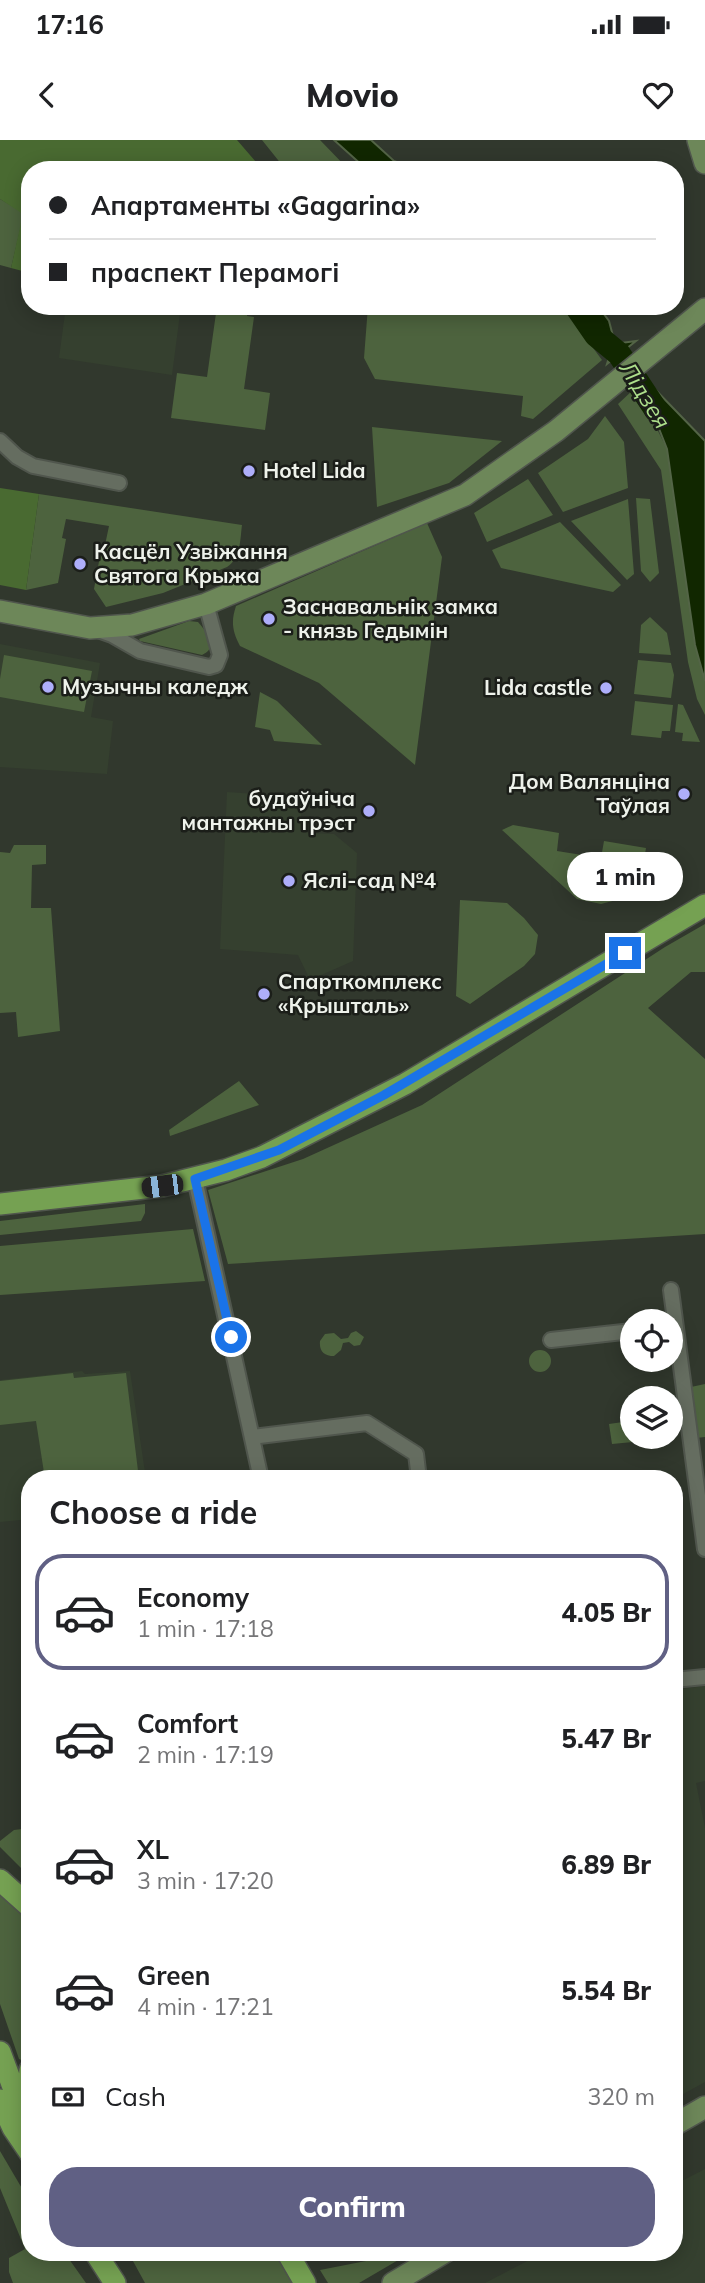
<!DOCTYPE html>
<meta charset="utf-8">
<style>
:root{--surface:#fff;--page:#f2f2f2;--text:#202124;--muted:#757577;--line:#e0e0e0;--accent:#606084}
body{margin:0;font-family:Mulish,sans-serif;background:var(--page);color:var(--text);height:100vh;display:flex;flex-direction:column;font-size:26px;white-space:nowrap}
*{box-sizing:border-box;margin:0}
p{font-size:23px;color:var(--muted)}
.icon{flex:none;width:38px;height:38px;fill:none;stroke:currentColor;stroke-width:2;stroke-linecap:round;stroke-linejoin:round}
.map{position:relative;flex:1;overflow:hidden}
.details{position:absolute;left:21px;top:1330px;width:662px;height:791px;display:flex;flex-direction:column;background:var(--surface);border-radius:28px;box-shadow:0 4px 18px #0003}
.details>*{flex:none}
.banner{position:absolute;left:21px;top:21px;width:663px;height:154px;border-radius:28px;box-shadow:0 4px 18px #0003;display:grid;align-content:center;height:154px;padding:0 28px;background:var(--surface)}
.buttons{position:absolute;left:620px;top:1169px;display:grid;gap:14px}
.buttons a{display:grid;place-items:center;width:63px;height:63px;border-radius:50%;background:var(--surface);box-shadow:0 4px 18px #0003;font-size:35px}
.end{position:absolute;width:32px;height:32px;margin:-16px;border:9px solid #1a73e8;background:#fff;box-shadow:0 0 0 4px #fff}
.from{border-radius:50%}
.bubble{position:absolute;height:49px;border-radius:24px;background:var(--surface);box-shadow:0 4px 18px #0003;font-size:23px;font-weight:800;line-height:49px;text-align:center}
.car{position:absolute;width:21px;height:42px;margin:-21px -10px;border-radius:9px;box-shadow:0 0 5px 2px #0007;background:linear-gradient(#222 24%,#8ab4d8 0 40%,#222 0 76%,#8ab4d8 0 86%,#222 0)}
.banner b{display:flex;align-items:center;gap:24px;height:66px;font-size:26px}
.banner b+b{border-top:2px solid var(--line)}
.banner i{width:18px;height:18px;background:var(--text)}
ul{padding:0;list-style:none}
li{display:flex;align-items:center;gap:21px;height:116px;margin:0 14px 10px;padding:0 14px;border:4px solid transparent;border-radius:28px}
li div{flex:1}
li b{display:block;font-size:26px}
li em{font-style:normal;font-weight:800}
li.active{border-color:var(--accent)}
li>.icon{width:63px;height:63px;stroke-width:1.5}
h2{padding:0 28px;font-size:32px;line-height:84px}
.pay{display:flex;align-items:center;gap:18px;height:77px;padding:0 28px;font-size:26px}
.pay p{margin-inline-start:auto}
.action{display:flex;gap:14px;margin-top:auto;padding:14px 28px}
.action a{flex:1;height:80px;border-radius:28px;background:var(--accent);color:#fff;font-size:28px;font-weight:800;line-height:80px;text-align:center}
.status{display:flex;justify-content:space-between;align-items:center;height:49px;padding:0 35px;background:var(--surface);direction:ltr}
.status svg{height:19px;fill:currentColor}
header{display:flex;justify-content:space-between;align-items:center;height:91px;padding:0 28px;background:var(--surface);font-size:32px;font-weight:800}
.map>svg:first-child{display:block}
</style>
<div class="status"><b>17:16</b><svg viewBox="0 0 49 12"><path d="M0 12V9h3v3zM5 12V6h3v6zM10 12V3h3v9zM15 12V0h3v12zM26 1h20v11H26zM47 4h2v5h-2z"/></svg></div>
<header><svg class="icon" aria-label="back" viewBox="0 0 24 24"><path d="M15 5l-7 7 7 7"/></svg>Movio<svg class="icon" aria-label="heart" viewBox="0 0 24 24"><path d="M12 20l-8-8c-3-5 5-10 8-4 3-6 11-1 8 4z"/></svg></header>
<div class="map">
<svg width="705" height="2143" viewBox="0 0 705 2143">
<rect width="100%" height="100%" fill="#31382d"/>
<path fill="#35402f" d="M66,166H181L172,235L59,218Z
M0,504L100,523L91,577L113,581L107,634L0,627Z
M227,652L301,657V683L308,693L334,694L357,713L353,821L310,840L298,815L220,809Z
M82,1231L85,1234L130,1231L146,1339H30V1379L0,1382V1240Z
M705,1546V1641L696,1643L705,1688V1942L674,1959V1550Z
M705,2029V2143H485L545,2112H674V2045Z"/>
<path fill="#4d633e" d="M262,0H320L349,30H286Z
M0,59L24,73L11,128L0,125Z
M217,166H248L247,176L254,177L244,249L270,253L265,290L171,278L177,233L207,237Z
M368,166H562L602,220L533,279L521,276L523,256L375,239L364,218Z
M633,250L647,269L667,309L695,505L705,541V575L697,559L688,522L661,330L618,264Z
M605,276L624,302L628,348L563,372L538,333L588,299Z
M372,287L502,301L449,343L377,367Z
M528,339L553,375L487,402L474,373Z
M39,354L242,385C240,400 241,418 227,427L163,453L106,467L94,449L102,405H105L109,386L66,379L62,398L66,399L58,443L26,450Z
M636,358L650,359L659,433L650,442L641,431Z
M628,359L634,434L627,440L571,381Z
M560,382L621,445L613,452L501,428L492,410Z
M427,383L442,417L415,625L319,543L240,506C232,491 231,481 236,466Z
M650,477L667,493L671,515L639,513L641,485Z
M189,481L198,482C207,492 219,508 202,515L140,501L139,499Z
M4,515L92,531L84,572L0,557V539Z
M638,520L671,523L674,535L671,558L634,554Z
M260,552L277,561L322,605L274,601L270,590L255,587Z
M635,561L673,565L670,591H662L661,598L631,595Z
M678,564L683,565L700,602L682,601L683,593L675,592Z
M513,685L559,693L557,711L601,718L604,701L646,708L645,714L654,716L650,737L643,747L624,758L601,764L577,759L502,690Z
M14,705H46V724L32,725L31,768H51L60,891L18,897L16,872L0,873V712L10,713Z
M460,760L507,763L524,778L538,795L535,814L524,826L470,864L456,856Z
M705,784V832H691L648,868L705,919V1094L228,1124L208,1050L303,1019L422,965L665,807Z
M239,941L259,965L170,996L169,990Z
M145,1064V1073L141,1081L0,1095V1081Z
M193,1089L205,1141L0,1155V1106Z
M356,1191L364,1197L360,1205L354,1206L349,1202L343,1203L341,1210L334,1216C324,1216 319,1211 320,1201L325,1194L334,1193L341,1199L348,1198L351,1193Z
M529 1221a11 11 0 1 1 22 0a11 11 0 1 1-22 0Z
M73,1233L74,1238L126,1233L139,1339H45L36,1281L0,1285V1241Z
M705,1244V1297L696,1298L689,1252L691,1247Z
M630,1281L633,1302L612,1304L609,1284Z
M30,1688V1737L0,1707V1701L14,1690Z
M0,1752L30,1781V1907L26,1922L19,1919L0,1864Z
M0,2011L30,2062V2112H64L86,2143H13L9,2132V2118L25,2109L0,2048Z
M128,2112H275L294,2143H145Z
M412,2112L359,2143H328L320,2130Z"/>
<path fill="#496a31" d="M0,0H237L263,30H30V133L11,128L23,74L0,59Z
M0,348L39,354L26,450L0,445Z"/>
<path fill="#112700" stroke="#536446" stroke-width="2" d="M334,0H371L394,21L417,30H371L364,27Z
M579,166H598L609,181L614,200L621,203L636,201L607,224L611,211Z
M646,240L705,301V541L695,505L667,309L652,271L638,248V242Z"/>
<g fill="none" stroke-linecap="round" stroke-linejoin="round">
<path stroke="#112700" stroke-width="24" d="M576,166L596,195L619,214L656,270"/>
<defs>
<path id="street" d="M0,301L17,317L33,326L119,343
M98,490L112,495L140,511L209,527L216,525L220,515L206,464
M195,1039L261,1339
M671,1150L705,1409
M551,1200L632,1191
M252,1297L367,1283L416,1314L419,1339
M674,1540L705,1537"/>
<path id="secondary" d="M698,0L705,23
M0,471L90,488L132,485L206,464L465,355L556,291L705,169
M674,1985L705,1967
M393,2143L445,2112"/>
<path id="primary" d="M0,1064L162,1046L226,1030L262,1017L405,944L705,765
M0,1740L30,1767
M0,1912L30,1993
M0,1960L13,1988L30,2013
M26,1974L30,1930
M95,2112L115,2143
M287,2112L305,2143"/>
</defs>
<use href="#street" stroke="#50564d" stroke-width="18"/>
<use href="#secondary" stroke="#50564d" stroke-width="24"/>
<use href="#primary" stroke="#50564d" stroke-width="24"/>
<use href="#street" stroke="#656d60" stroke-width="14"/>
<use href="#secondary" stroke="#6d8759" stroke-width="21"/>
<use href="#primary" stroke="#75a152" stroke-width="21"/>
</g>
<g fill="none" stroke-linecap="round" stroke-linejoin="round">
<path stroke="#1a73e8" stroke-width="9" d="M231,1197L195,1039L279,1010L384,955L625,813"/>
</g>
<g fill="#aeaefa" stroke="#1b1e19" stroke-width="2.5">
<circle cx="249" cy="331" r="7"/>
<circle cx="80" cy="424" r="7"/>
<circle cx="269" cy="479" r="7"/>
<circle cx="48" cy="547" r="7"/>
<circle cx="606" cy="548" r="7"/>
<circle cx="684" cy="654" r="7"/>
<circle cx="369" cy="671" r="7"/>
<circle cx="289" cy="741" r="7"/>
<circle cx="264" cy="854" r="7"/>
</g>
<g text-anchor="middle" stroke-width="5" stroke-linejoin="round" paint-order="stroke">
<g font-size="21" font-weight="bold" fill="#eef2eb" stroke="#1b1e19" text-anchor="start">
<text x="263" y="338">Hotel Lida</text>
<text x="94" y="419">Касцёл Узвіжання<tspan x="94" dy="24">Святога Крыжа</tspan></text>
<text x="283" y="474">Заснавальнік замка<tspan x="283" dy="24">- князь Гедымін</tspan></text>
<text x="62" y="554">Музычны каледж</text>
<text x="592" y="555" text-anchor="end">Lida castle</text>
<text x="670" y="649" text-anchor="end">Дом Валянціна<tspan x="670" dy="24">Таўлая</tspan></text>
<text x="355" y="666" text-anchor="end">будаўніча<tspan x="355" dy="24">мантажны трэст</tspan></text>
<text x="303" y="748">Яслі-сад №4</text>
<text x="278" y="849">Спарткомплекс<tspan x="278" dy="24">«Крышталь»</tspan></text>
</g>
<g font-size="23" font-style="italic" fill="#aee08c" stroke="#1b1e19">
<text transform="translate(645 255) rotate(58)" y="8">Лідзея</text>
</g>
</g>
</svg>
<div class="buttons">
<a><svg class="icon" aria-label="locate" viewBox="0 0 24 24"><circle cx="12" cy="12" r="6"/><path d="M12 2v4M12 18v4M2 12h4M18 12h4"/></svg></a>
<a><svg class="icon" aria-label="layers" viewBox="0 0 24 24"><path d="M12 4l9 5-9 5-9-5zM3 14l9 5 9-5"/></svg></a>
</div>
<i class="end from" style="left:231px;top:1197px"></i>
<i class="end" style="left:625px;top:813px"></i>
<div class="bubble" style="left:567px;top:712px;width:116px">1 min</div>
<i class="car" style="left:162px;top:1046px;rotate:263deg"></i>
<div class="banner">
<b><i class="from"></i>Апартаменты «Gagarina»</b>
<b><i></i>праспект Перамогі</b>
</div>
<section class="details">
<h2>Choose a ride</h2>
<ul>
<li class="active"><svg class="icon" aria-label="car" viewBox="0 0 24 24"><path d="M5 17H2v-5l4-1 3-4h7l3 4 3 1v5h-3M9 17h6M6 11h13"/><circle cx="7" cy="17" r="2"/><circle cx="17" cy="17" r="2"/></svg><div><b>Economy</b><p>1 min · 17:18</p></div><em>4.05 Br</em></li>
<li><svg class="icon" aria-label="car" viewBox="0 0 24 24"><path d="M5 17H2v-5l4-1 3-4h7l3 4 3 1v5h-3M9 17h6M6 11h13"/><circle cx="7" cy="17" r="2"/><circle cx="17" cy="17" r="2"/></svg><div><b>Comfort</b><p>2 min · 17:19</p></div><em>5.47 Br</em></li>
<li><svg class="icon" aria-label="car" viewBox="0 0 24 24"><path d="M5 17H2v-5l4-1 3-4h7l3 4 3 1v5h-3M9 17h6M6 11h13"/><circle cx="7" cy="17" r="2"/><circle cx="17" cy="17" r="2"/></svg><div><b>XL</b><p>3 min · 17:20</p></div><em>6.89 Br</em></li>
<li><svg class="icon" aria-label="car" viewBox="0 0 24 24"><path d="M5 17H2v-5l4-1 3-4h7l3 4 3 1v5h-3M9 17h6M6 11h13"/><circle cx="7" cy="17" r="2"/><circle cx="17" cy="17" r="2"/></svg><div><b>Green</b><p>4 min · 17:21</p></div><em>5.54 Br</em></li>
</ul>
<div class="pay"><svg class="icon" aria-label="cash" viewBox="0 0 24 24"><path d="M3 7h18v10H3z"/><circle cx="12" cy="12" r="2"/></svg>Cash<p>320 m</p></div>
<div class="action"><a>Confirm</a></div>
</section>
</div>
